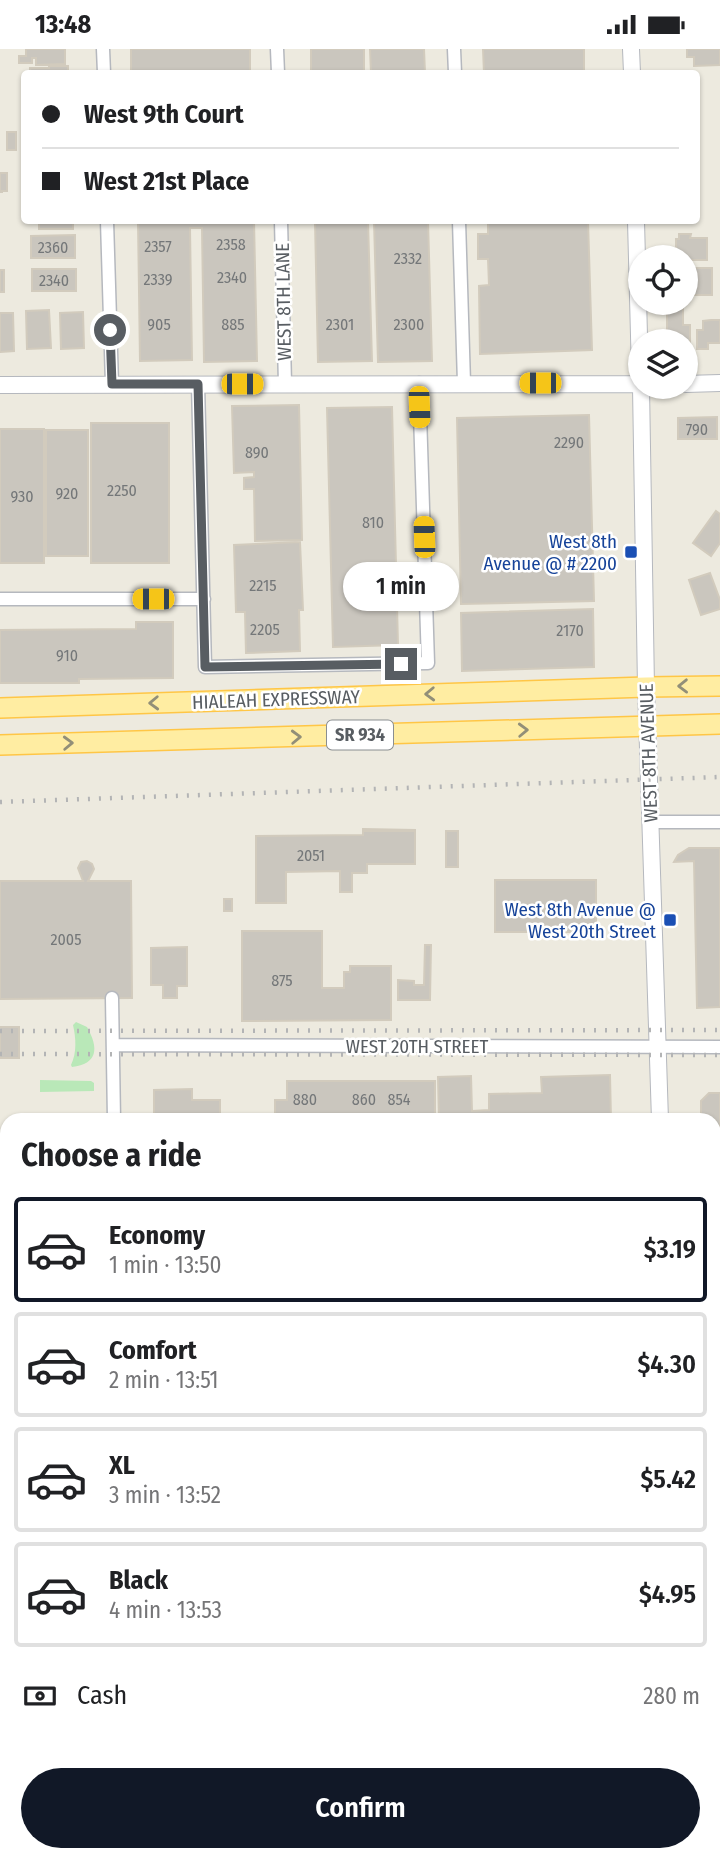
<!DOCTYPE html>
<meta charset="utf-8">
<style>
:root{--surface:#fff;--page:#f2f2f2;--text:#202124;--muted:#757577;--line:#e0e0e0;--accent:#111827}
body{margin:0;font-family:"Fira Sans Condensed",sans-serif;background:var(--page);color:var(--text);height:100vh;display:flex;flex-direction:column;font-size:26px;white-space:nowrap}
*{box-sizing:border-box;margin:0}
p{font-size:23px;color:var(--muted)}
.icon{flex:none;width:38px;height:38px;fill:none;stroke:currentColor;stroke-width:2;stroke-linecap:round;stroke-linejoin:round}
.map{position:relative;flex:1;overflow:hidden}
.details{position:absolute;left:0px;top:1064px;width:721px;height:749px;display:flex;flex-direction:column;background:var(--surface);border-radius:21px 21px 0 0;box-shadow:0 2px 5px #0004}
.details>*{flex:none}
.hud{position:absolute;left:21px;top:21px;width:679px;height:154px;border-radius:7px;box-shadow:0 2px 5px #0004;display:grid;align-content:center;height:154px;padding:0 21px;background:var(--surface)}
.controls{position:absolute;left:628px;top:196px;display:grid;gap:14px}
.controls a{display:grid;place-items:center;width:70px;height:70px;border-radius:50%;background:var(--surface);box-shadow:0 2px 5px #0004;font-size:35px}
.end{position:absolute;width:32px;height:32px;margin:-16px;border:9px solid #585d62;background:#fff;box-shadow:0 0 0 4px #fff}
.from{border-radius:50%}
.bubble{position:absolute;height:49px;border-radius:24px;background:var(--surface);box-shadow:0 2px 5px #0004;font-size:23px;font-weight:600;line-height:49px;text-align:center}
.car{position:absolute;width:21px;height:42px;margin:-21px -10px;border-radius:9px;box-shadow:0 0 5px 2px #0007;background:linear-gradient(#f5c518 24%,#345 0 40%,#f5c518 0 76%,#345 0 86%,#f5c518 0)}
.hud b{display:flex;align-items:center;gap:24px;height:66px;font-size:26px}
.hud b+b{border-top:2px solid var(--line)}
.hud i{width:18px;height:18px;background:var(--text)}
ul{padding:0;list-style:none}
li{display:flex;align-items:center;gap:21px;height:105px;margin:0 14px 10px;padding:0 7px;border:4px solid var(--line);border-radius:7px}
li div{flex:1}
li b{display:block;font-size:26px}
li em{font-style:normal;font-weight:600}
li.selected{border-color:var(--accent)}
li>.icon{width:63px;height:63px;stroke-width:1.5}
h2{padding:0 21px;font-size:32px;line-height:84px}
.pay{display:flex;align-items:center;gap:18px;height:77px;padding:0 21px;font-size:26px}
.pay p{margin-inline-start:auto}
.button{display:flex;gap:14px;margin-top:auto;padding:14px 21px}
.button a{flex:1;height:80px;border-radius:42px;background:var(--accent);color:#fff;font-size:28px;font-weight:600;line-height:80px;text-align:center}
.status{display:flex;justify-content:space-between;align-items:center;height:49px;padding:0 35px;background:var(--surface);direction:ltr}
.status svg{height:19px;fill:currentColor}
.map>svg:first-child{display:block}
</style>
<div class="status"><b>13:48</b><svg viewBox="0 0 49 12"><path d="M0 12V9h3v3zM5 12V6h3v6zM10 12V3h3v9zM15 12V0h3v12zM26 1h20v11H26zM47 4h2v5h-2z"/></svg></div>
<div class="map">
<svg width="720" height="1813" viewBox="0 0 720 1813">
<rect width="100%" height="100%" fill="#edeadf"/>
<path fill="#b9e8b8" d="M76,973L87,978C99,999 98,1015 72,1018L71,1016C77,1004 76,989 73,976Z
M40,1031L91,1032L94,1034V1042L40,1043Z"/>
<path fill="#9dd7ff" d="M0,1476L7,1481V1566L0,1560Z
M300,1806H402L411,1813H309Z"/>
<path fill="#cac6be" stroke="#d2cbbd" stroke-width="2" d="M26,0H65V15L36,16V9H32V14H19V7H26Z
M131,0H250V24H131Z
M311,0H364V24H311Z
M370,0H424L425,24H371Z
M483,0H584V24H484Z
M687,0H720V16L694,17V8H687Z
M49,17H68V24H30V19H49Z
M7,83H16V101H7Z
M0,124H7V142H2V143H0Z
M138,172H254L257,312L204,313L202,179H190L192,311L140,312Z
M315,172H368L372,312L318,313Z
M374,172H428L432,312L378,313Z
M488,172H588L592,301L480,305L479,237L489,236L488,210H478V185H488Z
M35,173L73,172V180H39V173Z
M679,185H691L690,189H707V211H686V208H669V199H676V190H679Z
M75,186V209H31V187Z
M686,219H712V246H686Z
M32,220H76V242H32Z
M0,221H4V243H0Z
M667,260H683V276H690V293H688V299H686V292H665H667Z
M49,261L51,299L27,300L26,262Z
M83,263L84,299L61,300L60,264Z
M0,264H13L14,302L0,303Z
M711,271H720V294H708V300H697V281H703V272Z
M299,356L302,491L255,492L254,440H244V429L254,428V423L234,424L232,357Z
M392,358L398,596L333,598L327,359Z
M589,366L594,552L461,555L457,369Z
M717,368V390H678V369Z
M91,374H169V514H91Z
M0,380H44V514H0Z
M46,381H88V507H46Z
M716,462L720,465V494L711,507L693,494Z
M300,493L303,561H299L300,602L246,604L245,563H236L234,496Z
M710,524L720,551V560L701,566L689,531Z
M593,560L594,618L462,622L461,564Z
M136,573H173V629L79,630V634H0V581L136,580Z
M363,780L415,781V782H363Z
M363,782H415V815H367V824H352V843H340V822L286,823V854H256V787L363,786Z
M446,782H458V818H446Z
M689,799H720V958L697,959L694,812L674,813L678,806Z
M87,812L92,815L94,820L88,832H131L132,949L0,950V832H83L78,819L81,813Z
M495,831H596V883H495Z
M224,850H232V862H224Z
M242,882H322V939H344V923H350V917H391V971L242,972Z
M425,896H431L430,951H398V931L414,932V936H424Z
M187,898V937H177V949H163V936H151V899Z
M0,978H19V1009H0Z
M610,1026L611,1071H439L438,1028L471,1027L472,1062L489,1061V1045L542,1044L541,1028Z
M287,1032H435V1071H275V1051H287Z
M192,1040V1051H220V1071H154V1041Z
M709,1044H720V1117H714V1071H701V1052Z
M0,1249H7V1298H0Z
M714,1281H720V1314H714Z
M0,1302H7V1364H0Z
M714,1325H720V1392H714Z
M720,1466V1618H714V1467Z
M7,1697V1720H0V1698Z
M714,1766H720V1813H709V1806H714Z
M0,1798H7V1806H14V1813H0Z
M25,1806H65V1813H25Z
M146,1806H167L171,1810L173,1807L180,1813H140Z
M528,1806H562L570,1813H536Z
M600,1806H635L636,1813H600Z"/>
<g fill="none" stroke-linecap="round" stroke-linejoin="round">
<defs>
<path id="minor" d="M103,0L104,24
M277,0L278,24
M454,0L455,24
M107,172L112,335
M281,172L285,335
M459,172L464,334
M198,335L205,618L428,614L419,334
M0,550H204
M651,773H720
M112,949L114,1071
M114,996L720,998
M0,1214H7
M714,1433H720
M0,1652H7
M714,1654H720"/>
<path id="tertiary" d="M631,0L632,24
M636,172L640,325
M686,335L720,334
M0,336L640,335
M641,338L646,638L660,1071
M0,1621L7,1627
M231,1806L240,1813
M675,1806V1813"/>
<path id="primary" d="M0,659L646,638L720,637
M0,696L720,675"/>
<path id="trunk" d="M0,1409L7,1415
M0,1451L7,1456
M434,1806L442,1813
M484,1806L493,1813"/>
</defs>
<use href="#minor" stroke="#b5b8be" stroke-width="15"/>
<use href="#tertiary" stroke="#b5b8be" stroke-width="18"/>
<use href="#primary" stroke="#ffc646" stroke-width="22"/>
<use href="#trunk" stroke="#ec9b00" stroke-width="24"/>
<use href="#minor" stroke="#fff" stroke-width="12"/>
<use href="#tertiary" stroke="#fff" stroke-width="16"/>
<use href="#primary" stroke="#ffeda2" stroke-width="19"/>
<use href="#trunk" stroke="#ffe493" stroke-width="21"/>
<path stroke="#b3b4b5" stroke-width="4.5" stroke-dasharray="2 9" stroke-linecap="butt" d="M0,753L720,728
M0,982L720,981
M0,1005L720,1006"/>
</g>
<defs><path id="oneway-chevron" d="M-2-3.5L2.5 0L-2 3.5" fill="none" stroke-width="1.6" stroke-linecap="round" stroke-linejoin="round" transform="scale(1.75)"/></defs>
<g stroke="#928f78">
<use href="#oneway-chevron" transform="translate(683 637) rotate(179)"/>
<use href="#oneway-chevron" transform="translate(430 645) rotate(178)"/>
<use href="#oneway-chevron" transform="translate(154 654) rotate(178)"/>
<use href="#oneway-chevron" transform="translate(523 681) rotate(-2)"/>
<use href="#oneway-chevron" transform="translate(296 688) rotate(-2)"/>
<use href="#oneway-chevron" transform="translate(68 694) rotate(-2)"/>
</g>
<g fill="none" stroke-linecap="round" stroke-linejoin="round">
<path stroke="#585d62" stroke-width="9" d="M110,281L112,335H198L205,618L401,615"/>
</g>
<g fill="#1a4fb4" stroke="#fff" stroke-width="2.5">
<rect x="624" y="496" width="14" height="14" rx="3.5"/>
<rect x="663" y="864" width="14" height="14" rx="3.5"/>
</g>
<g text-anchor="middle" stroke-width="5" stroke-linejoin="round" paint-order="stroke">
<g font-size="16" fill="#747779">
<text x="231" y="201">2358</text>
<text x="158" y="203">2357</text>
<text x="53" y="204">2360</text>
<text x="408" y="215">2332</text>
<text x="232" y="234">2340</text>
<text x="158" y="236">2339</text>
<text x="54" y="237">2340</text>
<text x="159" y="281">905</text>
<text x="233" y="281">885</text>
<text x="340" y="281">2301</text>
<text x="409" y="281">2300</text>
<text x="697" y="386">790</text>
<text x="569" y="399">2290</text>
<text x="257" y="409">890</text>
<text x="122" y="447">2250</text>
<text x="67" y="450">920</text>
<text x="22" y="453">930</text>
<text x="373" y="479">810</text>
<text x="263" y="542">2215</text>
<text x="265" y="586">2205</text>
<text x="570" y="587">2170</text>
<text x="67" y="612">910</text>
<text x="311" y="812">2051</text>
<text x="66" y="896">2005</text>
<text x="282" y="937">875</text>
<text x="305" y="1056">880</text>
<text x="364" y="1056">860</text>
<text x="399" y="1056">854</text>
</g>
<rect fill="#fff" stroke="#8a8e91" stroke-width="2" x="327" y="671.5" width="66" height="29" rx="5"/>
<g font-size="18" font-weight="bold" fill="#585d62">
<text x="360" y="692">SR 934</text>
</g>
<g font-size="19" fill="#585d62" stroke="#fff">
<text transform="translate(283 253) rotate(-91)" y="7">WEST 8TH LANE</text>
<text transform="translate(276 650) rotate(-2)" y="7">HIALEAH EXPRESSWAY</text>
<text transform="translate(648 704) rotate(-92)" y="7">WEST 8TH AVENUE</text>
<text x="417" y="1004">WEST 20TH STREET</text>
</g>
<g font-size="19" fill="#164399" stroke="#fff" text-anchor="end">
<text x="617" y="499">West 8th<tspan x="617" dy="22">Avenue @ # 2200</tspan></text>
<text x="656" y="867">West 8th Avenue @<tspan x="656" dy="22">West 20th Street</tspan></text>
</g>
</g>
</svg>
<div class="controls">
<a><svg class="icon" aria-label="locate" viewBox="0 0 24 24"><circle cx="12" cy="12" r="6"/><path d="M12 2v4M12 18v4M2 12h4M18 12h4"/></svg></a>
<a><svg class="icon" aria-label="layers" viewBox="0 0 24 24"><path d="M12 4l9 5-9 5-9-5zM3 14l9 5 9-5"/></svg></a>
</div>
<i class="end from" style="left:110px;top:281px"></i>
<i class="end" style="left:401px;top:615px"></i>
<div class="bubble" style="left:343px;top:513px;width:116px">1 min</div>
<i class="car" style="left:540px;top:334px;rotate:270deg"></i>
<i class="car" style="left:242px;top:335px;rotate:90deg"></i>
<i class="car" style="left:419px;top:358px;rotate:178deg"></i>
<i class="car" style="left:424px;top:488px;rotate:358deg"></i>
<i class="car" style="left:153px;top:550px;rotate:270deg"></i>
<div class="hud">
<b><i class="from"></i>West 9th Court</b>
<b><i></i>West 21st Place</b>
</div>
<section class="details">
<h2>Choose a ride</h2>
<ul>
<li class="selected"><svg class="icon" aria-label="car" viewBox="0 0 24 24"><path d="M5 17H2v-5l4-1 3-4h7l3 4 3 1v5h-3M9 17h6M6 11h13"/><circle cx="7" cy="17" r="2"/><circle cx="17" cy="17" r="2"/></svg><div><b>Economy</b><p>1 min · 13:50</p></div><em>$3.19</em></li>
<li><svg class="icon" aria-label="car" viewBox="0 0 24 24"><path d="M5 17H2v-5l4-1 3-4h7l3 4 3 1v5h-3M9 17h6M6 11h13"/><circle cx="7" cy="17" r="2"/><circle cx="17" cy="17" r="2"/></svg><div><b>Comfort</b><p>2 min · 13:51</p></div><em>$4.30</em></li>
<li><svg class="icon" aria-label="car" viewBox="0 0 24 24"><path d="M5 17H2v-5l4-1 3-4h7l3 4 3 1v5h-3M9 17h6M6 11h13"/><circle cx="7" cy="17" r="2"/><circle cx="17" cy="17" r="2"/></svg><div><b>XL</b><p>3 min · 13:52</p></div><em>$5.42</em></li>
<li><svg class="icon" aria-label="car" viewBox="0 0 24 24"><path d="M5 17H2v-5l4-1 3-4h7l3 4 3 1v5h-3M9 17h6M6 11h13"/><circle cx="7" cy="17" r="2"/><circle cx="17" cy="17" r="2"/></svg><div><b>Black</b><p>4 min · 13:53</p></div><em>$4.95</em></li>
</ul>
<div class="pay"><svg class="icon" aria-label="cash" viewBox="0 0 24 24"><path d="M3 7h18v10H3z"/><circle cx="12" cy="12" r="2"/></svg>Cash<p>280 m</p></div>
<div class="button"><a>Confirm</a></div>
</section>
</div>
